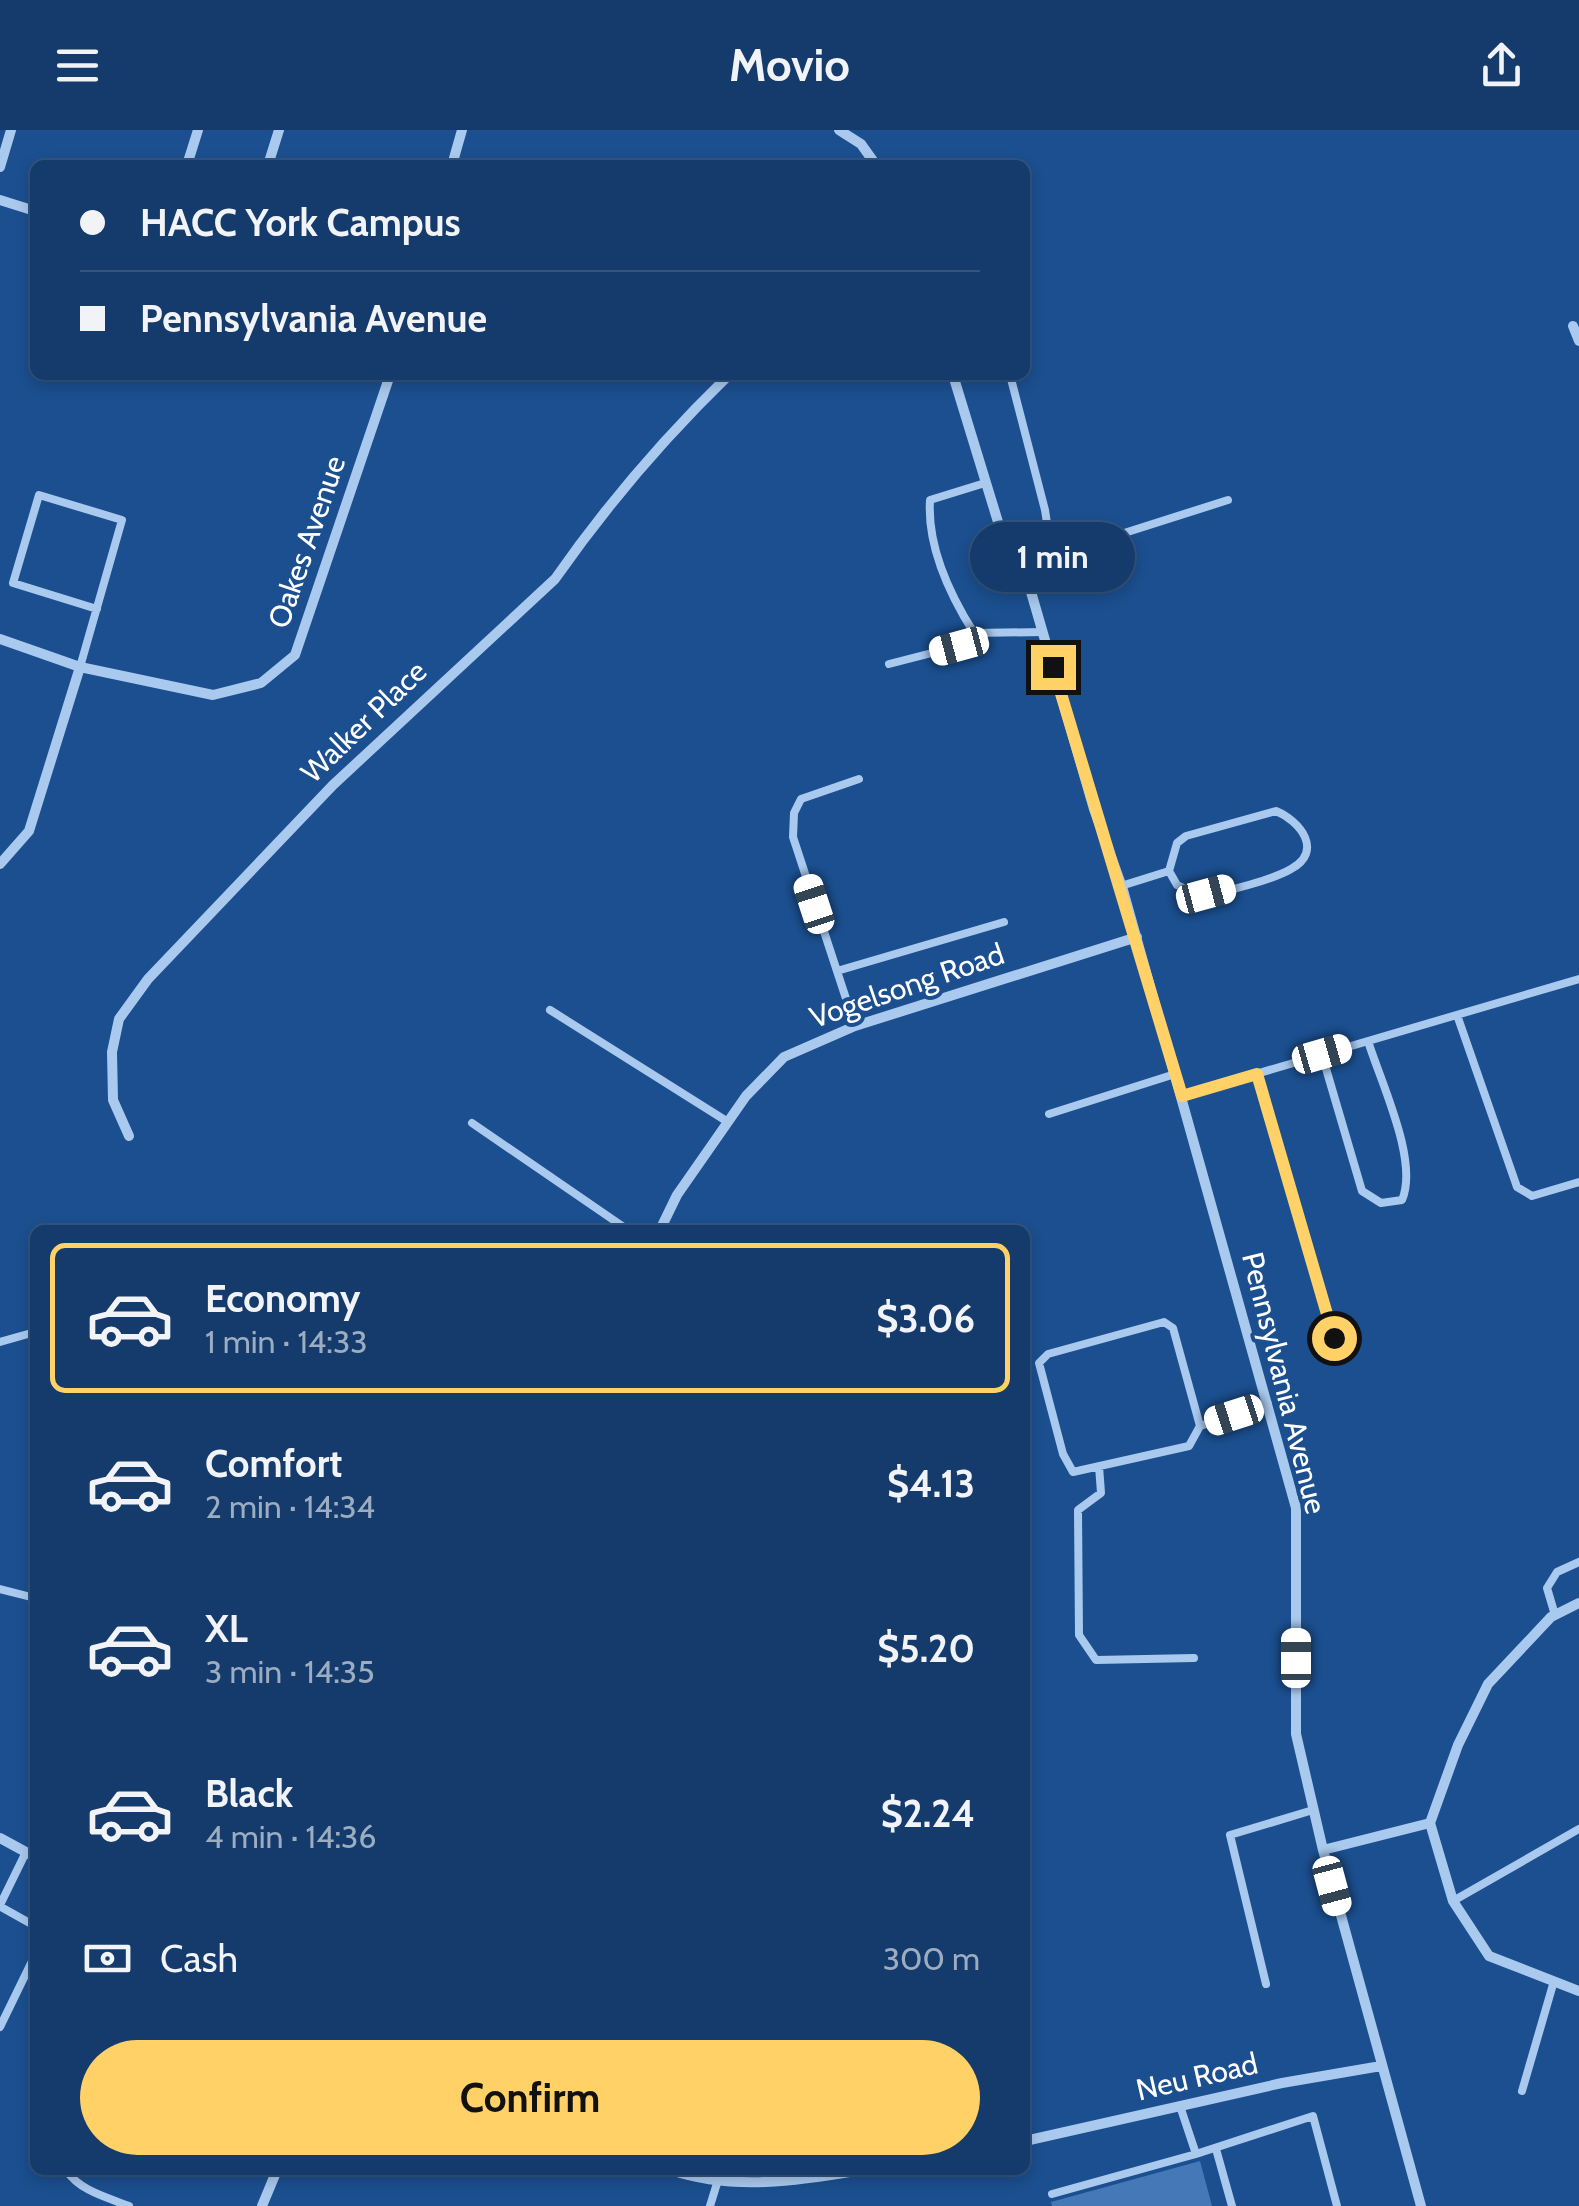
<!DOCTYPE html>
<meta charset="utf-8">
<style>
:root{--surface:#143b6b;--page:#1d4271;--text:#f1f3f6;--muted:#9dadc1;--line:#33557e;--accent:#ffd166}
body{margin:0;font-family:Cabin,sans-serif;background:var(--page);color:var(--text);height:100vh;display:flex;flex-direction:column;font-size:38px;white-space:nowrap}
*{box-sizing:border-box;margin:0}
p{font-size:32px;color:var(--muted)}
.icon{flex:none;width:55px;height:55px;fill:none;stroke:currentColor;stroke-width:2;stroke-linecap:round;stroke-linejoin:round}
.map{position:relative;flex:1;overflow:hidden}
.sheet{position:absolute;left:30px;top:1095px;width:1000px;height:950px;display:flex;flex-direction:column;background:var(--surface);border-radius:15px;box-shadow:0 5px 15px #0003,0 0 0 2px var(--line)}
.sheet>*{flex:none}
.banner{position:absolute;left:30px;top:30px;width:1000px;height:220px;border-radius:15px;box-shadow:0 5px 15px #0003,0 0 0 2px var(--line);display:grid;align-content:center;height:220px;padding:0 50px;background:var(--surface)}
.end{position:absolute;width:45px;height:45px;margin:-22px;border:12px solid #ffd166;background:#111;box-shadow:0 0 0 5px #111}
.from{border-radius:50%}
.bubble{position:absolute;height:70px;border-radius:35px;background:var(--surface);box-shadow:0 5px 15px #0003,0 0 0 2px var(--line);font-size:32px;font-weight:700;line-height:70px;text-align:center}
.car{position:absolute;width:30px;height:60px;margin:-30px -15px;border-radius:12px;box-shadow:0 0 8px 2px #0007;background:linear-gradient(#fff 24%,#345 0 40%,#fff 0 76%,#345 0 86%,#fff 0)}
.banner b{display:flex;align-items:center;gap:35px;height:95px;font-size:38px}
.banner b+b{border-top:2px solid var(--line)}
.banner i{width:25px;height:25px;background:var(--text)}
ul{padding:18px 0 0;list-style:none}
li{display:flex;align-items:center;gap:30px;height:150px;margin:0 20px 15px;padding:0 30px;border:5px solid transparent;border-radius:15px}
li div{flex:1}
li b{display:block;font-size:38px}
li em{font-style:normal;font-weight:700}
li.selected{border-color:var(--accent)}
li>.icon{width:90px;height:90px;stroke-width:1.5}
.pay{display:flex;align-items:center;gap:25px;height:110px;padding:0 50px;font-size:38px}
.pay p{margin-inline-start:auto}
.cta{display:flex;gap:20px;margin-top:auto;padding:20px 50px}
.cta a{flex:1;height:115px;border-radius:60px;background:var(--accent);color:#111;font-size:40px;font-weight:700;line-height:115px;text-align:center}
header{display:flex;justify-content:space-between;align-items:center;height:130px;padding:0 50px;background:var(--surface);font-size:45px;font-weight:700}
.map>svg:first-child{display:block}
</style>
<header><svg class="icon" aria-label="menu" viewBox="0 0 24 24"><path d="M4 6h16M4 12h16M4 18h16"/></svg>Movio<svg class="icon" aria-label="share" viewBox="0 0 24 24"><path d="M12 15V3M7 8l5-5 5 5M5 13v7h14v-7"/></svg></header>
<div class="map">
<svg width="1579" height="2076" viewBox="0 0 1579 2076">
<rect width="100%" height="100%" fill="#1b4f8f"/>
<path fill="#4478b7" d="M1200,2031L1212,2076H1052L1051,2072Z"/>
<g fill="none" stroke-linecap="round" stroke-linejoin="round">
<path stroke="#a9c9ee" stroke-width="8" d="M1010,245L1045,380L1052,426L1029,455
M985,353L930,370C927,416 950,465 974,503L1043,502
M1052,426L1228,370
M889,534L959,516L974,503
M80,537L122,390L39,365L13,453L97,479
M1121,756L1169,741L1177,713L1186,706L1276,681C1300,691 1324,721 1291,739C1274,749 1227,762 1207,764C1196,765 1186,759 1177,755L1169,741
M837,841L1004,792
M550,880L728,992
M1457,885L1517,1057L1532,1066L1579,1052
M855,896L793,707L794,683L801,669L859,649
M1322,925L1362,1061L1381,1073L1402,1070C1419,1031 1381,953 1368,911
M1257,943L1334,1208
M1181,966L1579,849
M1049,984L1175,944
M472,993L628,1100
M0,1212L35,1202
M1200,1296L1173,1198L1164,1192L1048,1224L1039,1233L1063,1324L1073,1342L1189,1316L1200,1296L1268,1274
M1099,1336L1101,1363L1078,1380L1079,1505L1096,1530L1194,1528
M0,1459L35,1468
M1555,1485L1547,1458L1557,1442L1579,1432
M1453,1771L1579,1699
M0,1775L26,1722
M1,1777L35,1796
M1266,1854L1230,1705L1313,1680
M0,1897L35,1825
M1522,1961L1554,1851
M1180,1976L1196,2024L1313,1986L1337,2076
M1216,2019L1232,2076
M66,2040C80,2061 106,2067 129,2076
M1052,2064L1196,2024
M710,2076L718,2050"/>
<path stroke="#a9c9ee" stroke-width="10" d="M839,0L861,14L876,35
M187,35L198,0
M268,35L279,0
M452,35L462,0
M0,37L11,0
M0,70L35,81
M1573,196L1579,211
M953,245L1006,418L1029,455L1094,679L1123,760L1296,1378V1604L1323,1720L1421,2076
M0,509L80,537L213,565L261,553L295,525L390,245
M0,734L29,701L80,537
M129,1006L113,970L112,922L119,889L148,849L333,655L555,449C606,376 665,307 729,245
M660,1100L677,1065L746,966L784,927L855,896L1137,807
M1579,1473L1551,1487L1488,1554L1458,1615L1430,1693L1453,1771L1489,1826L1579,1861
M0,1708L35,1727
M1323,1720L1430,1693
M1025,2011L1282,1953L1381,1936
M671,2040C733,2061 798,2051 861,2040
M262,2076L277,2040"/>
</g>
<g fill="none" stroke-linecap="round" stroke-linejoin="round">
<path stroke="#ffd166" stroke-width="12" d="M1053,537L1182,966L1257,944L1334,1208"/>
</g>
<g text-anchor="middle" stroke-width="8" stroke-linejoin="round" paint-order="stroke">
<g font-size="30" fill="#fff" stroke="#1b4f8f">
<text transform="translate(307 412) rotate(-71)" y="10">Oakes Avenue</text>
<text transform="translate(364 592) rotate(-44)" y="10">Walker Place</text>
<text transform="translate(907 856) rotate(-19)" y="10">Vogelsong Road</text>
<text transform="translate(1284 1253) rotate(76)" y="10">Pennsylvania Avenue</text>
<text transform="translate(1197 1947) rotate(-13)" y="10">Neu Road</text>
</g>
</g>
</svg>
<i class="end from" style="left:1334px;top:1208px"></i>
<i class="end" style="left:1053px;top:537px"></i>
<div class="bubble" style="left:970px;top:392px;width:165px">1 min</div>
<i class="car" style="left:959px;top:516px;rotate:255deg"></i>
<i class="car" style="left:1206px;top:764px;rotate:75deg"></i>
<i class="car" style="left:814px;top:774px;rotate:342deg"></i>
<i class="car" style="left:1322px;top:924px;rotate:74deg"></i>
<i class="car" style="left:1234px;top:1285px;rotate:252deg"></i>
<i class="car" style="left:1296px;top:1528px;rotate:0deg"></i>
<i class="car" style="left:1332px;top:1756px;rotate:165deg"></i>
<div class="banner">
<b><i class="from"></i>HACC York Campus</b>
<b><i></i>Pennsylvania Avenue</b>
</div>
<section class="sheet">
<ul>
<li class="selected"><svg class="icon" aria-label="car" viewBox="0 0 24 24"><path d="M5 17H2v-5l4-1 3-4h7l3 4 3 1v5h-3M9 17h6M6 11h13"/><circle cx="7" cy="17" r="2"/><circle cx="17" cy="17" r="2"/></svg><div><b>Economy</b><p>1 min · 14:33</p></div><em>$3.06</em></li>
<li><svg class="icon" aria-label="car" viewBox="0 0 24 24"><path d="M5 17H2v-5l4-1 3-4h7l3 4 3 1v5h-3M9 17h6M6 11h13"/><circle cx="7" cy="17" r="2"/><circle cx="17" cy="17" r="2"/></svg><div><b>Comfort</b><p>2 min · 14:34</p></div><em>$4.13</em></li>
<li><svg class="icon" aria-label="car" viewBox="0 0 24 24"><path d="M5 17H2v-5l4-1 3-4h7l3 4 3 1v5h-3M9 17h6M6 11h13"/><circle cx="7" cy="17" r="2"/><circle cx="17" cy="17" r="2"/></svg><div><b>XL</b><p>3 min · 14:35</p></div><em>$5.20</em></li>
<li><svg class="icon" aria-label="car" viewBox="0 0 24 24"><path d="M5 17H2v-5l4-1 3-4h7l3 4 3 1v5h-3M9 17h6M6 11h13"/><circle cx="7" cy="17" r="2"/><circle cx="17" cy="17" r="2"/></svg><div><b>Black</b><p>4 min · 14:36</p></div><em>$2.24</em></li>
</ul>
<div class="pay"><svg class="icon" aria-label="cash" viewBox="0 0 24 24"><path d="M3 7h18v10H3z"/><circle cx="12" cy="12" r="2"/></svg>Cash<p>300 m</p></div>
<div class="cta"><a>Confirm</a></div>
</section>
</div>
